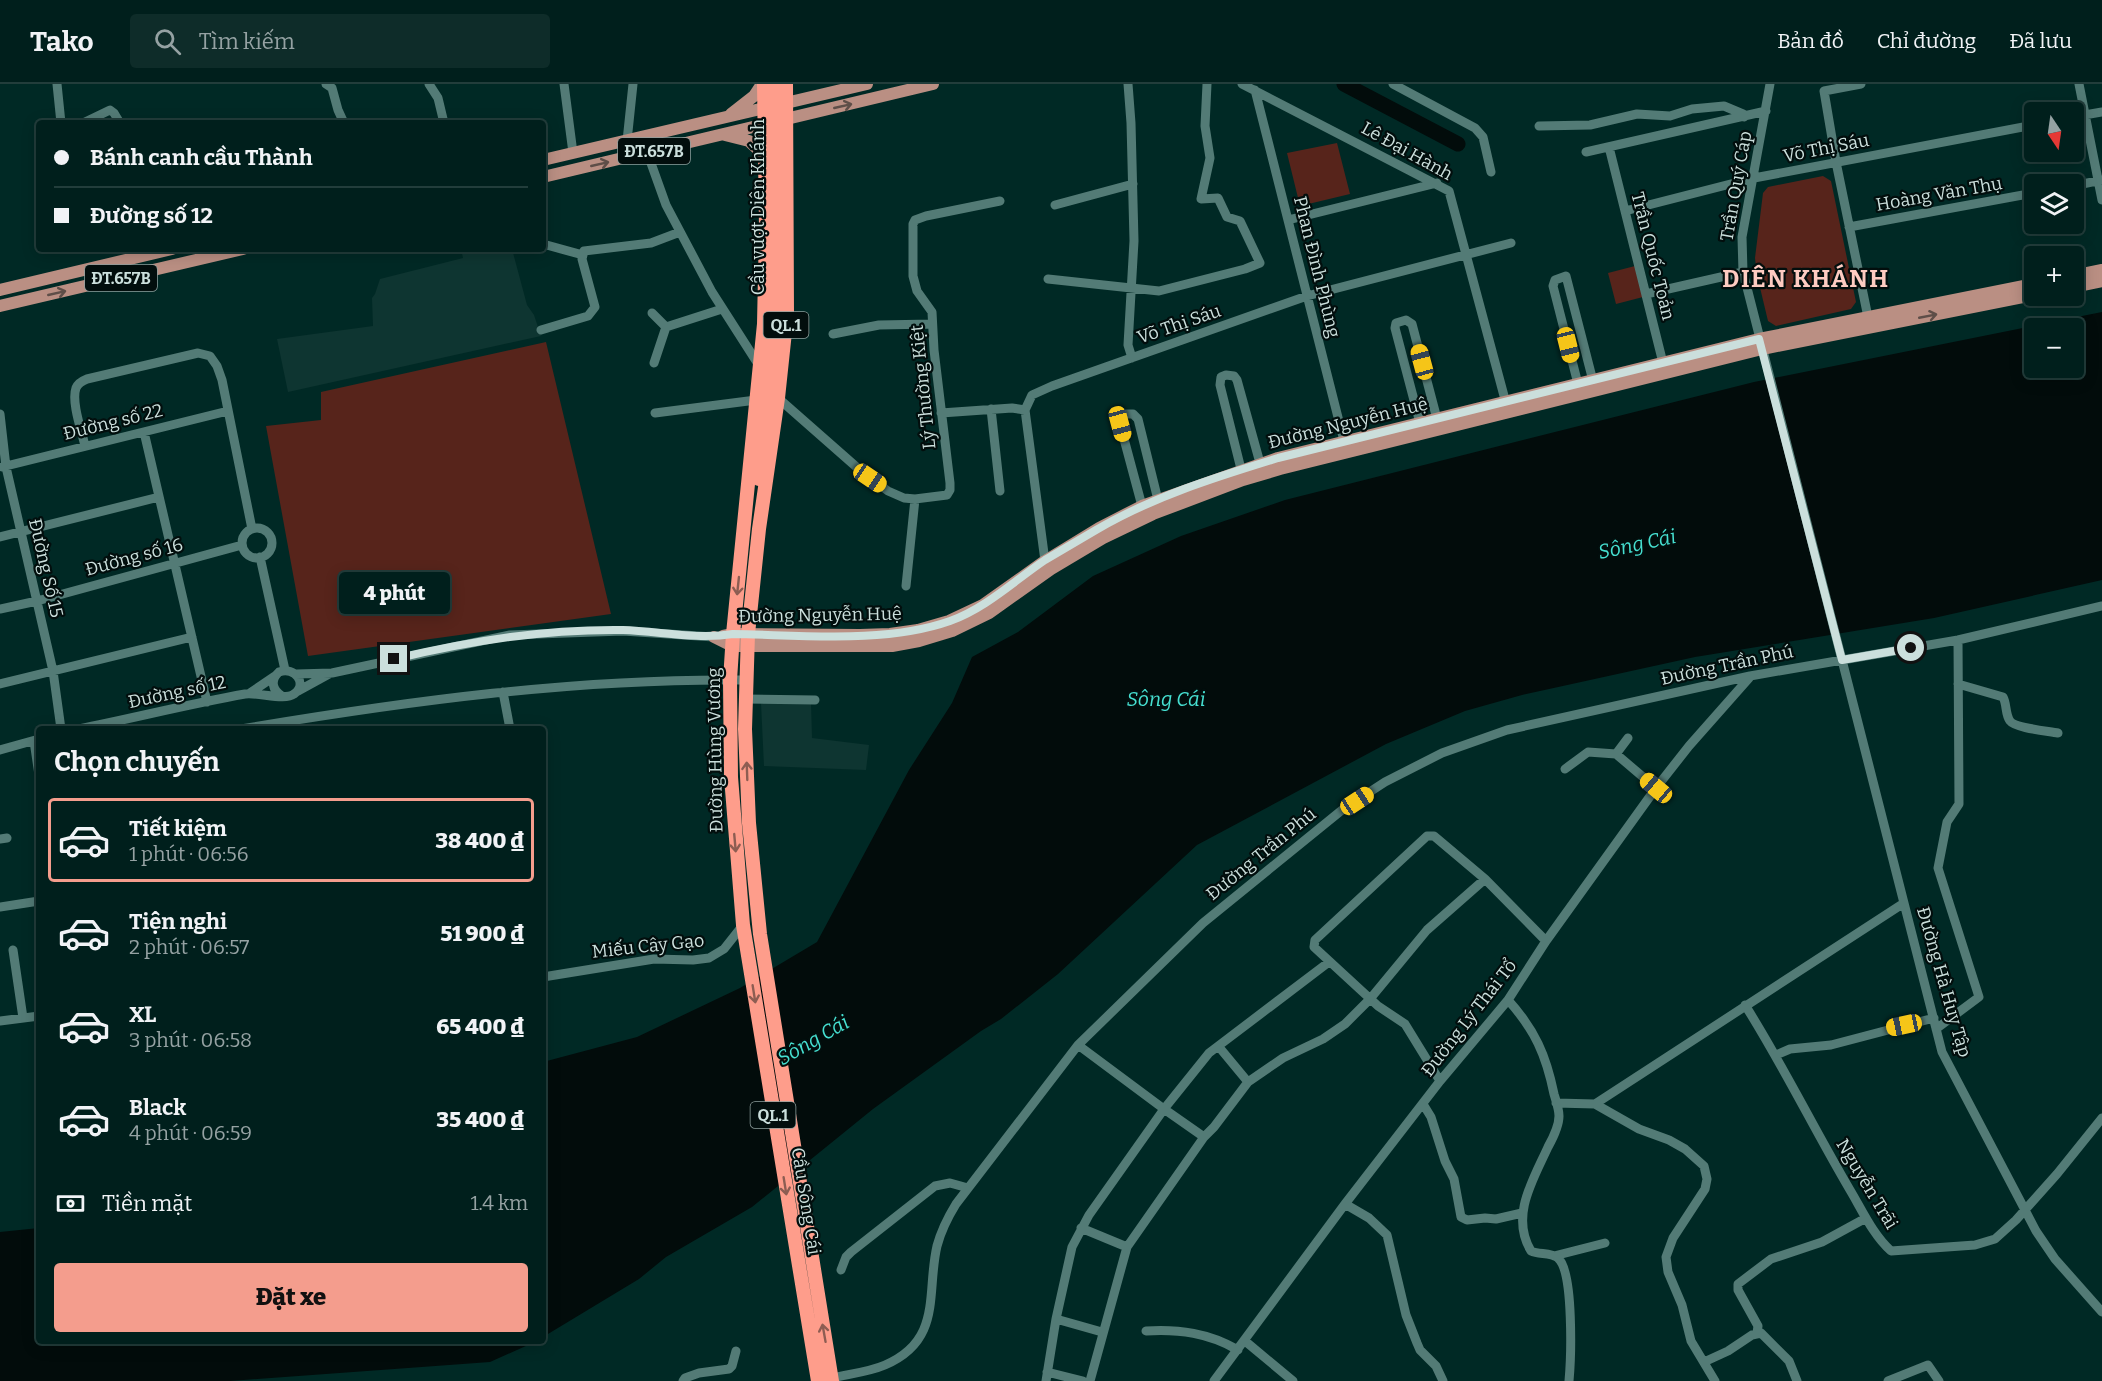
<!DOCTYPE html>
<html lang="vi">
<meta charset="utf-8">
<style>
:root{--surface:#001f1c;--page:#0e2c29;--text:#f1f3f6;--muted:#95a2a3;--line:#223d3b;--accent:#f49d8d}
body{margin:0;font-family:Bitter,serif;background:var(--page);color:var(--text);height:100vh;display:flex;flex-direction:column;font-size:22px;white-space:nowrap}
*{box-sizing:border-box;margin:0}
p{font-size:20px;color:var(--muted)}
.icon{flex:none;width:33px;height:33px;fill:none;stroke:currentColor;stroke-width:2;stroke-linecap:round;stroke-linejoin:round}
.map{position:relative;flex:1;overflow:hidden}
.side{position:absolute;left:36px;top:642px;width:510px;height:618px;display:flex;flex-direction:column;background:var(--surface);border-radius:6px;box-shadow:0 3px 15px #0003,0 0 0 2px var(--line)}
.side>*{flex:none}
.banner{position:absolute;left:36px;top:36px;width:510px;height:132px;border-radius:6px;box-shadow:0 3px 15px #0003,0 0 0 2px var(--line);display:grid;align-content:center;height:132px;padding:0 18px;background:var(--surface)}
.needle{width:39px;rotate:167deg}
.controls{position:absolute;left:2024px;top:18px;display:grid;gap:12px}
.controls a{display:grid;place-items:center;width:60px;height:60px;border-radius:6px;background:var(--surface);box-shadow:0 3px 15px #0003,0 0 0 2px var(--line);font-size:30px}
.end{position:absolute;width:27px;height:27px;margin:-14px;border:8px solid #cbdfdc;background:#111;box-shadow:0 0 0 3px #111}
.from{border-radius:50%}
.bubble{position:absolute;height:42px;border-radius:6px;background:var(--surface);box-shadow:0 3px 15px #0003,0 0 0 2px var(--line);font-size:20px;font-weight:800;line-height:42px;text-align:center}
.car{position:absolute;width:18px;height:36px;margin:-18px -9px;border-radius:8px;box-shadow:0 0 4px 2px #0007;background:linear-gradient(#f5c518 24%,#345 0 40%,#f5c518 0 76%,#345 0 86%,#f5c518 0)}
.banner b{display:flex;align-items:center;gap:21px;height:57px;font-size:22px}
.banner b+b{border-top:2px solid var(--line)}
.banner i{width:15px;height:15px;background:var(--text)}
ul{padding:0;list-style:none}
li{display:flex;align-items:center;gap:18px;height:84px;margin:0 12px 9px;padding:0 6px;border:3px solid transparent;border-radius:6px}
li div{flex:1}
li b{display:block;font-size:22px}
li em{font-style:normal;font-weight:800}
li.selected{border-color:var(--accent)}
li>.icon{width:54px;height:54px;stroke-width:1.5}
h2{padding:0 18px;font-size:27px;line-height:72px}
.pay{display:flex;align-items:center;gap:15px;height:66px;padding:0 18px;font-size:22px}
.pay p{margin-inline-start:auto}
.button{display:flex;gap:12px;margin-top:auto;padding:12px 18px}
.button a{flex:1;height:69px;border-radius:6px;background:var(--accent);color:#111;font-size:24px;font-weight:800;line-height:69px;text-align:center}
header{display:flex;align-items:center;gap:36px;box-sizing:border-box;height:84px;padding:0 30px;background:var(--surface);border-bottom:2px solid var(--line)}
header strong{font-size:28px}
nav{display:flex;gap:33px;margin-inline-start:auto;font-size:21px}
.search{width:420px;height:54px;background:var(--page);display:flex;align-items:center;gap:15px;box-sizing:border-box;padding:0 21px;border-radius:6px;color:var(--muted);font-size:22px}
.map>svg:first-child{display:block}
</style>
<header>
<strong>Tako</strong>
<div class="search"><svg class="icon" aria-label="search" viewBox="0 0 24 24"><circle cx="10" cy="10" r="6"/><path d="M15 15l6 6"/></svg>Tìm kiếm</div>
<nav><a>Bản đồ</a><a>Chỉ đường</a><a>Đã lưu</a></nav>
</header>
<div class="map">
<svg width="2102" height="1297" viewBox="0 0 2102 1297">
<rect width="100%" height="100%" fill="#002925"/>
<path fill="#0e3531" d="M461,165H512L527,221L534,231L541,252L288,308L277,255L373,242L372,214L375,210L380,195L463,174Z
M761,619H811L812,654L869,661L866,686L764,682Z"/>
<path fill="#57241b" d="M1337,59L1350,110L1300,122L1287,69Z
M1823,92L1831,97L1856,218L1851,225L1776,242L1768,237L1757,191L1755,174L1763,109L1768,103Z
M1635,182L1643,213L1616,220L1608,189Z
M546,258L611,530L308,572L266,342L321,336V308Z"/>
<path fill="#020c0b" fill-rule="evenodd" d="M2102,228V496L1934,534L1695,573L1522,611L1465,627L1386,660L1197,761L1058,890L1001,935L981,947L873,1025L752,1123L666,1173L639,1195L543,1253V978L637,953L740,904L817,858L909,686L952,619L972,573L1018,548L1093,492L1181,452L1285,416L1754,298ZM2034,244H2073V284H2034Z
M39,1144V1257H537L490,1278L230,1297H0V1148Z"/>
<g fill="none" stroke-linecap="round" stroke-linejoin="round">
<path stroke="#020c0b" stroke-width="15" d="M1344,0L1458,60"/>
<path stroke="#537b76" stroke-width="9" d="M57,0L61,39
M326,0L332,4L338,26L344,39
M429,0L438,14L444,39
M564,0L573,69
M1128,0L1131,39L1134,157L1128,261L1132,274
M1242,0L1449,107L1507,323
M1393,0L1475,44L1483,53L1491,88
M1770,0L1742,153L1743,188L1942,968L2036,1147L2055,1175L2102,1228
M1861,0L1824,7L1836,78L1869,238
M2079,0L2102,116
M1255,6L1345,361
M2073,33L2102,28
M83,39L110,26L114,29L120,39
M1539,42L1590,41L1637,30L1670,32L1692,25L1724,22L1743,30L1744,33
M627,57L633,0
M1609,63L1664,283
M647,68L666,121L712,208L760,283
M1586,68L1766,27
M2073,102L2102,96
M1055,121L1133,100
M1625,127L1754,94L2034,41
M1288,136L1437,99
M1849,143L2034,109
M543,160L583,171
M1048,195L1159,207L1245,185L1260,179L1240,137L1227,133L1218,114L1201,115L1210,74L1205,42L1207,0
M1646,210L1743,188
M652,229L666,243L722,225
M541,246L588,232L595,223L582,175L584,167L651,159L680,148
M833,250L879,241L932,240
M654,279L666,243
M1578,300L1553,202L1555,196L1566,192L1593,297
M778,314L861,387L888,407L904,414L915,415L947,411L950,406V399L934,266L932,228L917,207L913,192V140L915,136L926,132L1000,117
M991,325L1000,407
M655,329L756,316
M941,329L1012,324L1025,326
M0,330L6,383L53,587L61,645
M1124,330H1133L1138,335L1158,416L1153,430L1142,422L1120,340V334Z
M1420,339L1395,244L1396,239L1406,236L1412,240L1437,335
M144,348L207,618
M85,362C82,348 71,318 76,304C78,299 82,297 87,295L198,269L210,272L217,282L222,296L252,445
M2,383L228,327
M1241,385L1220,301L1221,293L1226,291L1234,292L1237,296L1260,379
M242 459a15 15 0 1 1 30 0a15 15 0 1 1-30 0Z
M0,453L159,413
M260,473L285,586
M1048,481L1045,477L1025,326L1032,311L1052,302L1307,212L1511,159
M906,502L915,415
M0,525L37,517L242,461
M296,590L332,589L510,551L623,547L714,553
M0,600L192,553
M1958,600L2003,613C2007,620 2005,630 2010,637C2015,644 2048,647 2058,649
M298,607L329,590
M503,608L510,645
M250,609L275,592
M745,615L815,616
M79,645C134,634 189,620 245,610C258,608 285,617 294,610C308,600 295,582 279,588C270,596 272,606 282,612
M241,645C408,617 577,594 746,596
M34,657L39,691
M0,666L39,655
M1616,670L1628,654
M1565,685L1588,668L1616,670L1656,704
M0,755L7,754
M0,823L39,817
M13,866L23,934
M1329,878L1209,969L1164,1025L1204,1053L1214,1043L1248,998L1283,974L1323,955L1345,940L1370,915L1427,846L1485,795L1546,857
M543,893L654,875L693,876L709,874L724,865L743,841
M1508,916C1535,946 1546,971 1554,1010C1556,1017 1559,1025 1559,1032C1559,1042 1553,1054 1548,1063C1533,1096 1510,1132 1531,1167C1539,1171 1550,1168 1558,1174C1574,1188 1571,1275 1569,1297
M1745,921C1783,981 1814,1045 1850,1106C1862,1126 1873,1151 1891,1167L1975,1161L1995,1155L2016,1136L2057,1090L2102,1034
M0,937L39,932
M1936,945L1979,913L1938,784L1947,738L1959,720L1958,556
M1219,963L1248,998
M1776,971L1790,965L1831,961L1934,934
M1440,997L1405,940L1378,922L1314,863L1315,856L1427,752H1434L1485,795
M1556,1019L1595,1020L1904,819
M1423,1020L1431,1033L1445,1077L1454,1095L1461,1133L1467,1136L1485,1134L1496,1135L1522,1129
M1595,1020L1639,1045L1669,1056L1685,1065L1704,1082L1707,1095L1705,1105L1673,1154L1666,1173L1668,1188L1682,1221L1691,1257L1715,1297
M1345,1120L1369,1134L1387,1151L1406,1231L1417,1259L1420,1266L1436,1282L1443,1297
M1081,1144L1127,1163
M1554,1172L1605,1159
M841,1186L846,1173L851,1168L935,1102L950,1099L968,1104
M1056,1235L1102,1248
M1146,1247C1179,1245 1209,1249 1238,1266
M1757,1249L1758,1242L1738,1206V1200L1771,1175L1822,1158L1866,1134
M1245,1257L1293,1297
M1704,1278L1728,1267L1752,1251L1761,1249L1789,1277L1797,1297
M1047,1288L1083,1297
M832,1294C849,1290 869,1288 885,1281C943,1256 926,1209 937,1162C941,1147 948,1133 956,1120L1078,961L1203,839L1342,726L1385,698L1442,669L1507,646L1750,592L1958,556L2102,522
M683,1297L685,1294L699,1289L729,1285L732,1282L736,1267
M1046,1297L1056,1235L1072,1163L1089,1131L1164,1025L1078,961
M1090,1297L1127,1163L1204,1053
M1214,1297L1345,1120L1440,997L1508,916L1546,857L1656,704L1689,662L1750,593
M1888,1297L1928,1281L1939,1297"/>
<path stroke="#ba8f83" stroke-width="12" d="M731,30L754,12L762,0
M725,51L749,57L765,72
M543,76L867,0
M543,93L933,0
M2073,192L2102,186
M2073,203L2102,197
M0,206L172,165
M0,222L243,165
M723,552L733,550L860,551L890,550L918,546L949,537L983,521L1045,477L1099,444L1142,422L1278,374L1759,255L2034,200
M714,553L732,562H892L919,557L952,547L989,529L1051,485L1103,454L1153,430L1243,396L1280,385L1762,265L2034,211"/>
<path stroke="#fe9d8b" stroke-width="14" d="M764,0L766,144L764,240L733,550L730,596L731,693L743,841L818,1297
M786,0L787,229L778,314L759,445L748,550L745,645L749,739L760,850L832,1297
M759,395L777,227L776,0"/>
</g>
<defs><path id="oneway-shaft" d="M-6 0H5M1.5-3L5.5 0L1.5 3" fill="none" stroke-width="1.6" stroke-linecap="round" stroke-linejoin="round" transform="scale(1.5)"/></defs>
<g stroke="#5e4e48">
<use href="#oneway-shaft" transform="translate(843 22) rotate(-13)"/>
<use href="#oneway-shaft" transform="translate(600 80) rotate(-13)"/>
<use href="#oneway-shaft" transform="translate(57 209) rotate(-13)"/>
<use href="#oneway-shaft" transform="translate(1928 232) rotate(-11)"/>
</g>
<g stroke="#8d5d52">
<use href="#oneway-shaft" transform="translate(738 502) rotate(96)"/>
<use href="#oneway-shaft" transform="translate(747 687) rotate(-92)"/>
<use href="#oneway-shaft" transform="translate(735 759) rotate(85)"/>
<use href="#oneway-shaft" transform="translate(754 910) rotate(81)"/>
<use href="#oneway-shaft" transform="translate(785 1102) rotate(81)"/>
<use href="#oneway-shaft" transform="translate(824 1249) rotate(-100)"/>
</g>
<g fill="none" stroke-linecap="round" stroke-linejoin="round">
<path stroke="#cbdfdc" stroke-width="8" d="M394,575C470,557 544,545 623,546C659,547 696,556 733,550C801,551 885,560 950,537C986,524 1014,497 1045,476C1062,466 1079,456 1096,446C1152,413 1216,393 1278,374L1759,255L1842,576L1911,564"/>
</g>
<g text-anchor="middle" stroke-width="4.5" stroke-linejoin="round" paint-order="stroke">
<g fill="#020e0d" stroke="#8fa09e" stroke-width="1.5">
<rect x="618" y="54" width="72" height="26" rx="4.5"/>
<rect x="85" y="181" width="72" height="26" rx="4.5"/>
<rect x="763.5" y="228" width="45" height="26" rx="4.5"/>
<rect x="750.5" y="1018" width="45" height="26" rx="4.5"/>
</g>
<g font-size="16" font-weight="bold" fill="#cbdfdc">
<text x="654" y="73">ĐT.657B</text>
<text x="121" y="200">ĐT.657B</text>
<text x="786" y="247">QL.1</text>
<text x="773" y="1037">QL.1</text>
</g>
<g font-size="18" fill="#cbdfdc" stroke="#020e0d">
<text transform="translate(1826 64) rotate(-11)" y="6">Võ Thị Sáu</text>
<text transform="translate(1407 67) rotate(29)" y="6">Lê Đại Hành</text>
<text transform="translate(1736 102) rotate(-80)" y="6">Trần Quý Cáp</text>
<text transform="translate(1939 110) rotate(-10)" y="6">Hoàng Văn Thụ</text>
<text transform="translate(758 123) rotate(-90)" y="6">Cầu vượt Diên Khánh</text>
<text transform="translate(1653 172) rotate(76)" y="6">Trần Quốc Toản</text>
<text transform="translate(1317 183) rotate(76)" y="6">Phan Đình Phùng</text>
<text transform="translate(1179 240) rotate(-19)" y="6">Võ Thị Sáu</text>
<text transform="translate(923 303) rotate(-96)" y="6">Lý Thường Kiệt</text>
<text transform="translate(113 338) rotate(-14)" y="6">Đường số 22</text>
<text transform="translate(1348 339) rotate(-14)" y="6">Đường Nguyễn Huệ</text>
<text transform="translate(134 473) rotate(-15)" y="6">Đường số 16</text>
<text transform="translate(46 484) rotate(77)" y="6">Đường Số 15</text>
<text transform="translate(820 531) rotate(-1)" y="6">Đường Nguyễn Huệ</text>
<text transform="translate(1727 581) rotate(-12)" y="6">Đường Trần Phú</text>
<text transform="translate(177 608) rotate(-12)" y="6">Đường số 12</text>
<text transform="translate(715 666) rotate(-91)" y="6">Đường Hùng Vương</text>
<text transform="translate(1261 770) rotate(-39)" y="6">Đường Trần Phú</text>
<text transform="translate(648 862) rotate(-6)" y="6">Miếu Cây Gạo</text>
<text transform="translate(1944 898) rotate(74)" y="6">Đường Hà Huy Tập</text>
<text transform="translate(1469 934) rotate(-52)" y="6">Đường Lý Thái Tổ</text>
<text transform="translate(1867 1100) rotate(59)" y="6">Nguyễn Trãi</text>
<text transform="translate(806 1117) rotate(81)" y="6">Cầu Sông Cái</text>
</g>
<g font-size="20" font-style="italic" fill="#46e0d1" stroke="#020e0d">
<text transform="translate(1637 460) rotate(-12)" y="7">Sông Cái</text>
<text x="1166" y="622">Sông Cái</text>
<text transform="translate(813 956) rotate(-30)" y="7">Sông Cái</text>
</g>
<g font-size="24" font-weight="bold" letter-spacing="1.5" fill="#fecbc1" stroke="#020e0d">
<text x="1806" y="203">DIÊN KHÁNH</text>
</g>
</g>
</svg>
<div class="controls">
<a><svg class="needle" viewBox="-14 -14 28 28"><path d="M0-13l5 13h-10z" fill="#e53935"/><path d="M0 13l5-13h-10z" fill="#95a2a3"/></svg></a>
<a><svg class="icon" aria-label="layers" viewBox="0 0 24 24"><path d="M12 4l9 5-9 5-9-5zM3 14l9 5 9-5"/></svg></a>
<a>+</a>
<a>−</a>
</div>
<i class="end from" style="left:1911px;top:564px"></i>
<i class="end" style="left:394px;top:575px"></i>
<div class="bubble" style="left:339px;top:488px;width:111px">4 phút</div>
<i class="car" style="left:1568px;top:261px;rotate:166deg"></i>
<i class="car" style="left:1422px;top:278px;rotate:345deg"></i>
<i class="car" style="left:1120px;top:340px;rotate:165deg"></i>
<i class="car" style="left:870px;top:394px;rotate:124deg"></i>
<i class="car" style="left:1656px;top:704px;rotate:310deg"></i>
<i class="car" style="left:1357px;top:717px;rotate:57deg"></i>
<i class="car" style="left:1904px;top:941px;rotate:258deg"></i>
<div class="banner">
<b><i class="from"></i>Bánh canh cầu Thành</b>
<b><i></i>Đường số 12</b>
</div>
<section class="side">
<h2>Chọn chuyến</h2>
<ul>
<li class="selected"><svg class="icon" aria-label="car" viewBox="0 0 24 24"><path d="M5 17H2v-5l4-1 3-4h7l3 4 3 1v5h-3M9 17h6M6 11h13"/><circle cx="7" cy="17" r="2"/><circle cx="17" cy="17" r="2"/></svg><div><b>Tiết kiệm</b><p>1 phút · 06:56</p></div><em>38 400 ₫</em></li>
<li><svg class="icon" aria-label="car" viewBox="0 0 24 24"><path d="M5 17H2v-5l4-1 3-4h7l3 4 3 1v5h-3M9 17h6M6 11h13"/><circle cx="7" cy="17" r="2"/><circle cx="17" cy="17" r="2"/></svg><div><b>Tiện nghi</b><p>2 phút · 06:57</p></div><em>51 900 ₫</em></li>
<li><svg class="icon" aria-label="car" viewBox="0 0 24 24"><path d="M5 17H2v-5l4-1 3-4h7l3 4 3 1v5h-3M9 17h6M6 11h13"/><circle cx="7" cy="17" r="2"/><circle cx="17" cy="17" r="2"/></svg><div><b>XL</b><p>3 phút · 06:58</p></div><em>65 400 ₫</em></li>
<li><svg class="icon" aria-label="car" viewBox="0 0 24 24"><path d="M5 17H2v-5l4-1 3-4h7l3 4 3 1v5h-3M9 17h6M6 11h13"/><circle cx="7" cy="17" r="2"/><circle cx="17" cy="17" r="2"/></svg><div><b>Black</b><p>4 phút · 06:59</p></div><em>35 400 ₫</em></li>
</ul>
<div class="pay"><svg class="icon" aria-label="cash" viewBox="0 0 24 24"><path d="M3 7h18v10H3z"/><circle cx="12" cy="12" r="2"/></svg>Tiền mặt<p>1.4 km</p></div>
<div class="button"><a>Đặt xe</a></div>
</section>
</div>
